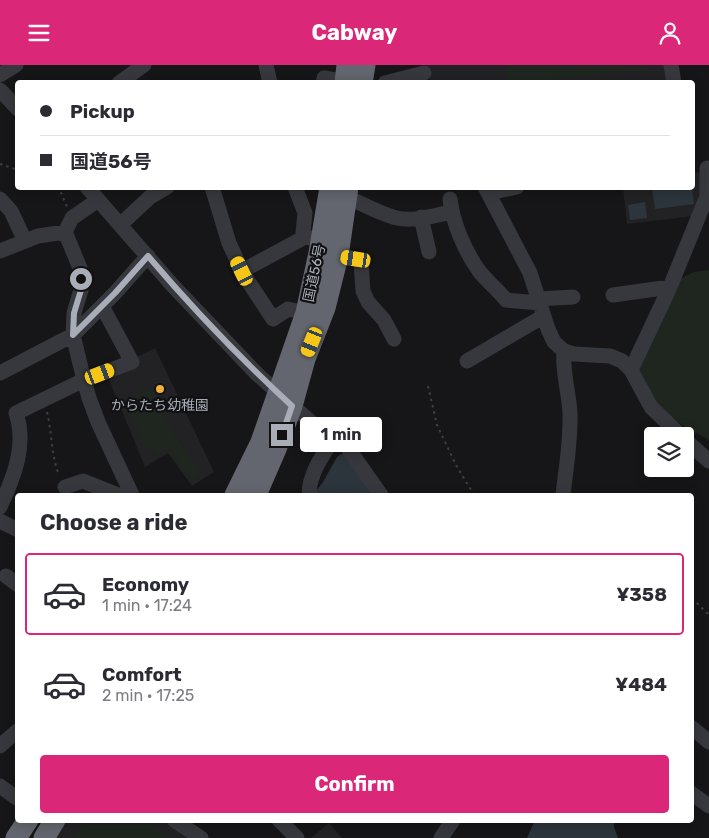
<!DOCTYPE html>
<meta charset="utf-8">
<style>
:root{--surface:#fff;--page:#f7f7f7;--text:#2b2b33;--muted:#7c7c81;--line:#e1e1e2;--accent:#db2777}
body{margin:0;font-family:Rubik,"Noto Sans JP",sans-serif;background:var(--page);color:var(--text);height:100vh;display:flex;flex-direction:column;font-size:19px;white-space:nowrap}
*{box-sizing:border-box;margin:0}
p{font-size:16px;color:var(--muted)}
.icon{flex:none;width:28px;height:28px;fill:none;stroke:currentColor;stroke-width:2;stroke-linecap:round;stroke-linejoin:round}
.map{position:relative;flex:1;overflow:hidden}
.side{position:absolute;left:15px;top:428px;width:679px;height:330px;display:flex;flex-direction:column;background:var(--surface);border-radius:5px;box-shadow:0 2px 12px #0003}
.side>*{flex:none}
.hud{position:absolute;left:15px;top:15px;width:680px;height:110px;border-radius:5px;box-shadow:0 2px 12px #0003;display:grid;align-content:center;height:110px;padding:0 25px;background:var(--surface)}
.tools{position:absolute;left:644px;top:362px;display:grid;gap:10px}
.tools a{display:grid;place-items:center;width:50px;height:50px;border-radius:5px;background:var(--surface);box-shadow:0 2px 12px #0003;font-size:25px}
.end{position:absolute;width:22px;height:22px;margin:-11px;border:6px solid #a8adb8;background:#111;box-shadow:0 0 0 2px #111}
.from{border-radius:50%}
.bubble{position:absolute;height:35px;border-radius:5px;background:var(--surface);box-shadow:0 2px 12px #0003;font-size:16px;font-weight:700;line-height:35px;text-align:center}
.car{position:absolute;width:15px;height:30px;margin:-15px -8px;border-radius:6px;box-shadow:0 0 4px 1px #0007;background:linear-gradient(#f5c518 24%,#345 0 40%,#f5c518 0 76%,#345 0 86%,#f5c518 0)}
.hud b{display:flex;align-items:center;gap:18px;height:48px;font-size:19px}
.hud b+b{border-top:1px solid var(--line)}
.hud i{width:12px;height:12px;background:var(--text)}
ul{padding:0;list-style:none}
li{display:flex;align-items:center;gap:15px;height:82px;margin:0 10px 8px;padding:0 15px;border:2px solid transparent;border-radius:5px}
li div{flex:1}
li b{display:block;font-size:19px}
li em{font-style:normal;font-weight:700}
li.current{border-color:var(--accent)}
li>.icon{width:45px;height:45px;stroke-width:1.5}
h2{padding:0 25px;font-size:22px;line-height:60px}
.cta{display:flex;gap:10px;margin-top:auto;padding:10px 25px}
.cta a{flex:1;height:58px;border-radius:5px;background:var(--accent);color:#fff;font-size:20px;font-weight:700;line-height:58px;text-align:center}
header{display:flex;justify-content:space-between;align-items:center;height:65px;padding:0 25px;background:var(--accent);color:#fff;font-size:22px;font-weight:700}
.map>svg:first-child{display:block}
</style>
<header><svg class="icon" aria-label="menu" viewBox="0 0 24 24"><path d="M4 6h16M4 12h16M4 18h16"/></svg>Cabway<svg class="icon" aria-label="person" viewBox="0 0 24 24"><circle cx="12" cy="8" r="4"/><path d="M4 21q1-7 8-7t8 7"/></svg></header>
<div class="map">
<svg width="709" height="773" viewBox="0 0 709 773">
<rect width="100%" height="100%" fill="#161618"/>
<path fill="#222225" d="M425,0H668L670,17H431Z
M700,107L702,133L693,151L627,159L623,123L692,122L693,108Z
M155,283L214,407L192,421L168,388L145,402L108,312L135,293Z
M65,755H163L191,773H53Z
M329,758L342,773H311Z"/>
<path fill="#1e261f" d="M507,0H647V5L529,17L509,18Z
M709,205V375L666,351L655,339L636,298L677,215L694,207Z
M151,323L174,369L201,407L191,414L168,384L156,390L151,382L146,384L124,336Z
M85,755H144L172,773H73Z"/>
<path fill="#2c353c" d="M652,123H692L694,139L655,144Z
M645,137L647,153L630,155L628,140Z
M341,389H345L375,430H313L323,417L337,392Z
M535,755H614V762L618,773H527Z"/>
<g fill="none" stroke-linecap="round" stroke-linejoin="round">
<path stroke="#3d3f44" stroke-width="2" stroke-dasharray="2.5 4" stroke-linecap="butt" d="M0,99L18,105
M57,122L60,125L67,142
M428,321L437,360L456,400L474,430
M47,347C52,368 51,390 59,410
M691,535L698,539L709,550"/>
<path stroke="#37383d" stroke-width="15" d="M266,0L270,18
M671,0L674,18
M0,10L16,0
M119,18L144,0
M323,18L324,13L354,18
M385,18L424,8
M0,25L18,44
M87,122L174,222L257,309L312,358L336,370L343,376L381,430
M212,122L229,178L244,210L273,254L288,244L306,248
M295,122L305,148L303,167L305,172
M485,122L530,208L548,264L554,277L564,286L574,289L610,291L622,296L631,305L651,342L681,371
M488,128L517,122
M347,132C363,139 380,149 397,153C414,157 435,150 452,147
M0,134L11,146L25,176
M450,134C453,159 465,186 479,206C487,216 498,225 506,235L540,238
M98,135L72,153L65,167L80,203L81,225L74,248L73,270L84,315L89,333L98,357L132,430
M421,152L429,187
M120,160L150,132L167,122
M0,186L38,171L65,167
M338,191L356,194L361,197L363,226L368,237L384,255L394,274
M242,206L305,172L322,174
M613,230L670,222
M538,234L573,232
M467,296L544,251
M631,305L670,222L707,131V103
M0,308L73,270L115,228L148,191
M685,375L709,396
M65,422L83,416L118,430
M309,430C309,408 324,388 336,370
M563,430C566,403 571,375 570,348C569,327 562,307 564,286
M0,442C14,412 27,380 16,348L84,315L132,297L102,241
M0,456L18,465
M6,511L18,520
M691,662L709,677
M0,681L17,666
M0,721L18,734
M691,728L709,741
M174,755L201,773
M279,755L297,773
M441,773L453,755"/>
<path stroke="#63666e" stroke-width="21" d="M345,18L347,0
M362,18L365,0
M235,430L261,377L306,248L319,188L330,122
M256,430L276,384L292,341L305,294L325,243L338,191L348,122
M16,773L28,755
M44,773L55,755"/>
</g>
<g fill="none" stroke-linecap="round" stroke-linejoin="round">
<path stroke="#a8adb8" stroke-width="6" d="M81,214V225L74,248L73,270L115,228L148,191C193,244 241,294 292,341L282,370"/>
</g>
<circle fill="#f2b134" stroke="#111113" stroke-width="2" cx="160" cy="324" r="5"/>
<g text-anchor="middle" stroke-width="4.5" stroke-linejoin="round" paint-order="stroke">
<g font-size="14" fill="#a8adb8" stroke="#111113">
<text transform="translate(314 208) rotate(-78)" y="5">国道56号</text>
</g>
<g font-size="14" fill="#a8adb8" stroke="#111113">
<text x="160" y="345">からたち幼稚園</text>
</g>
</g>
</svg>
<div class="tools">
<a><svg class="icon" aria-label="layers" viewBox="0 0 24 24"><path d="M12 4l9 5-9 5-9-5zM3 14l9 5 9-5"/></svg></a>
</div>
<i class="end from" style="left:81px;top:214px"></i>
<i class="end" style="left:282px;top:370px"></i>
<div class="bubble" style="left:300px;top:352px;width:82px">1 min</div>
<i class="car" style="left:356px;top:194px;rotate:279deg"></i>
<i class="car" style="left:242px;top:206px;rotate:334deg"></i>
<i class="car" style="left:312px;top:277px;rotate:202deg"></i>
<i class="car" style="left:100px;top:309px;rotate:69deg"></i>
<div class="hud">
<b><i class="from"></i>Pickup</b>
<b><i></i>国道56号</b>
</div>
<section class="side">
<h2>Choose a ride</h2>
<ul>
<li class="current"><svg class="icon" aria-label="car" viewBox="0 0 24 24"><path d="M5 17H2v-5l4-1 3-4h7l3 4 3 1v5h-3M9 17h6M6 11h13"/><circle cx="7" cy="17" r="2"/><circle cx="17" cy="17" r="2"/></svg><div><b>Economy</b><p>1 min · 17:24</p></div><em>¥358</em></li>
<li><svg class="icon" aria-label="car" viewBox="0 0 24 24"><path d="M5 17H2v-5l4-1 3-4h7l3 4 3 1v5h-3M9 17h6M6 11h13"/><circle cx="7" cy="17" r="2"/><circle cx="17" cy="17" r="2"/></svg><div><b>Comfort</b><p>2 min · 17:25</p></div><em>¥484</em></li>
</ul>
<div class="cta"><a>Confirm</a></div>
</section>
</div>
